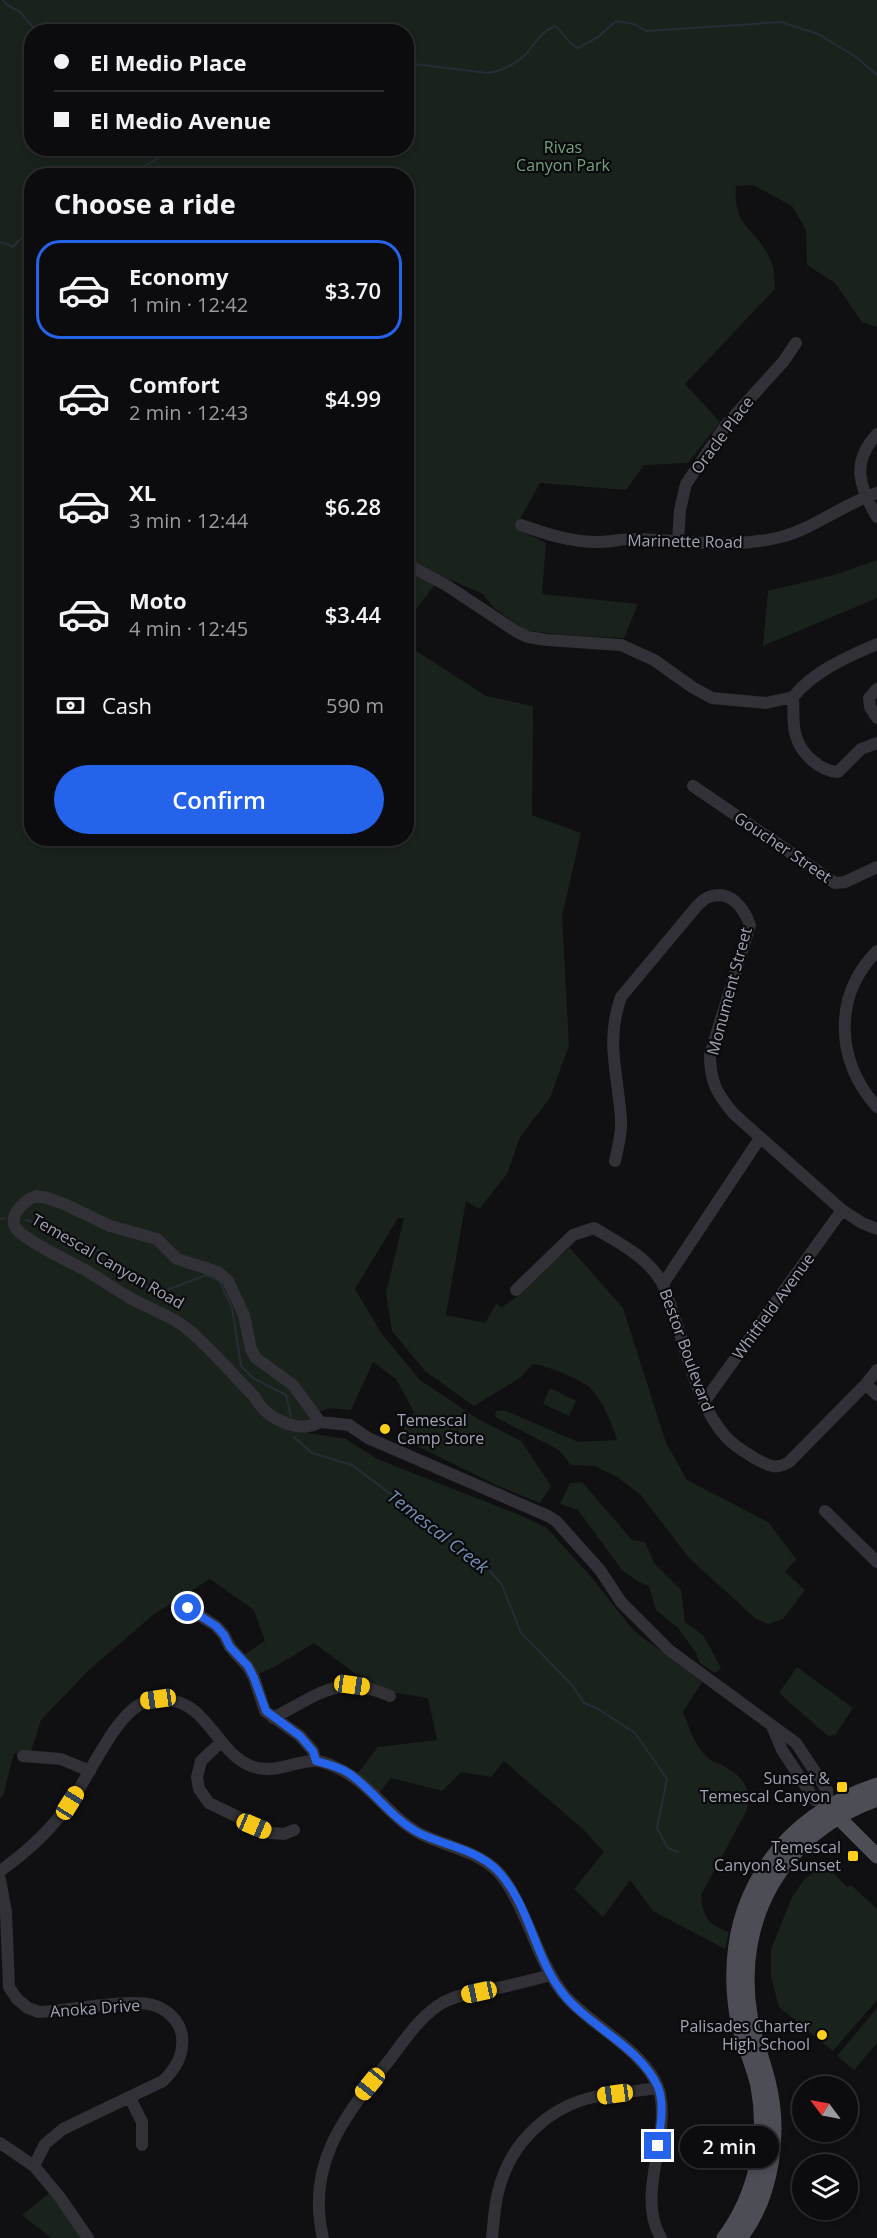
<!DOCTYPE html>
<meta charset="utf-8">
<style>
:root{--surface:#0c0c0e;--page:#151517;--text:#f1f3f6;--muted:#9a9b9e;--line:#2c2c2e;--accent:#2563eb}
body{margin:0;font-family:"Open Sans",sans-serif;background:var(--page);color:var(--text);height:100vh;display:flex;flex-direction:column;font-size:22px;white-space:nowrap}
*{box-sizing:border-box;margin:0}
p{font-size:20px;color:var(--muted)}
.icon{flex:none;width:33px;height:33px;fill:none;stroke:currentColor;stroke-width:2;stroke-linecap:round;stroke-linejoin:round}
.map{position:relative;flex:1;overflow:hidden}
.details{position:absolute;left:24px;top:168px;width:390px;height:678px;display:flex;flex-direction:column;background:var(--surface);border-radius:24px;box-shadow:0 3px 9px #0003,0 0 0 2px var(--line)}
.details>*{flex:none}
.guide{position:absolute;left:24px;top:24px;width:390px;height:132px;border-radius:24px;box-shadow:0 3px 9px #0003,0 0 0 2px var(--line);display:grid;align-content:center;height:132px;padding:0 30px;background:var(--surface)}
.needle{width:39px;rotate:302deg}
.buttons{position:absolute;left:792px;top:2076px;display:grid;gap:12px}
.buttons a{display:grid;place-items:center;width:66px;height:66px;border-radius:50%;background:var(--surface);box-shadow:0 3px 9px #0003,0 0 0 2px var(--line);font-size:30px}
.end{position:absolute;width:27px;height:27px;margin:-14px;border:8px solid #2563eb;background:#fff;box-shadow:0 0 0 3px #fff}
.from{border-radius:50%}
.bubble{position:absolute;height:42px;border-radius:21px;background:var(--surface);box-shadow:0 3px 9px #0003,0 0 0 2px var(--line);font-size:20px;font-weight:600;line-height:42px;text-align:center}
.car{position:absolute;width:18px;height:36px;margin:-18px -9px;border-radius:8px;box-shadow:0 0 4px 2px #0007;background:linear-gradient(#f5c518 24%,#345 0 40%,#f5c518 0 76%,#345 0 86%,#f5c518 0)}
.guide b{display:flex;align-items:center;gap:21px;height:57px;font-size:22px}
.guide b+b{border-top:2px solid var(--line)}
.guide i{width:15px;height:15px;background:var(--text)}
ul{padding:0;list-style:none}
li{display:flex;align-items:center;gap:18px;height:99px;margin:0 12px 9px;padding:0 18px;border:3px solid transparent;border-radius:24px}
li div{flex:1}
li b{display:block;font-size:22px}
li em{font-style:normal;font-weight:600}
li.on{border-color:var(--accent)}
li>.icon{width:54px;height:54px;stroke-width:1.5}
h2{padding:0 30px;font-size:27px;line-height:72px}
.pay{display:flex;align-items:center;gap:15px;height:66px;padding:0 30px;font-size:22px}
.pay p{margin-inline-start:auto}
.cta{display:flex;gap:12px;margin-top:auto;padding:12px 30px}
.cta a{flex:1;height:69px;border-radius:36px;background:var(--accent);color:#fff;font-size:24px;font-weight:600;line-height:69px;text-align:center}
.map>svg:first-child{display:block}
</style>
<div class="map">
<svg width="877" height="2238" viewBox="0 0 877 2238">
<rect width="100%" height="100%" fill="#101012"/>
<path fill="#1a221c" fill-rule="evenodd" d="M0,0H877V327L862,322L835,283L807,265L806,230L792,206L753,185L736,186C733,231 757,227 771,261C775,269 774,280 775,289L685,384L720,422L688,463L644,465L626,490L540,483L515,528L546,543L542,594L638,604L624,638L562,635L525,630L494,608L483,594L442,576L407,620L406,176H32V838H406L407,645L486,696L533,706L532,815L581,833L562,916L569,1045L550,1098L520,1137L507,1174L479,1209L466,1201L446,1315L485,1323L496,1304L502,1307L514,1299L541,1272L570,1248L623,1308L666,1443L687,1480L768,1522L796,1559L785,1572L805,1590L783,1619L768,1624L755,1618L689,1558L640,1494L617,1477L595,1466L571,1465L559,1450L495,1417L496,1411L504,1410L578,1442L617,1440C612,1424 604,1403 592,1390C583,1379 547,1366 533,1364L520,1378L474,1406L425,1371L392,1331L386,1293L404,1218H398L355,1289L382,1334L420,1380L478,1419L521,1441L551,1486L540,1503L498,1486L399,1437L414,1412L396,1379L373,1362L351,1410L331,1408L312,1414L308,1433L346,1439L377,1459L522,1516L547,1528L593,1579L634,1631L702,1682L683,1712C689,1727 695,1747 708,1758C711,1761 717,1763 720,1764C742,1776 753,1786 746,1812L701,1895C703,1917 708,1925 729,1932L725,1949L653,1911L630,1880L603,1917L574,1889L604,1852L585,1831L504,1761L491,1777L461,1772L442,1791L391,1778L375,1798L354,1778L378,1747L437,1740L428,1698L377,1690L314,1643L274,1667L254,1676L241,1657L265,1641L254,1610L210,1579L153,1615L90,1669L41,1720L30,1754L14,1753L3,1796L0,1798ZM32,32H406V148H32Z
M877,560V598L763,646L768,591L834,575Z
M550,1388L576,1401L569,1416L543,1404Z
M582,1482L632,1540L645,1542L654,1563L681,1590L685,1622L703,1635L721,1668L715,1673L700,1663L696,1653L678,1628L656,1610L649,1586L637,1581L622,1570L578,1510L560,1504L570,1483Z
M797,1667L853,1708L835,1735L828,1736L779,1693Z
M829,1868L847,1887L851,1885L877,1909V2000L833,2051L779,2007L771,1977V1949L792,1897L804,1880L816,1870Z
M877,2008V2043L854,2070L837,2056Z
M54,2189L88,2238H51L22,2215Z"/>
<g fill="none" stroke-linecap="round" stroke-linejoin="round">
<path stroke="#262d36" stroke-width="2" d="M3,0L7,5L20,12L37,32
M406,63L488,73C501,71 518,63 527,53C536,42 541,32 555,26C564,32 567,43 578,48L598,37L616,21L634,24L646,31L781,22L818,34L856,57L877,75
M105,176L110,171L126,176
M137,176L143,167L177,148
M0,242L13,247L29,230L27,219L32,213
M0,1219L5,1218
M26,1220L58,1228L107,1255L150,1290H167L206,1275L219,1280L232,1308L241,1366L253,1378L286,1395L291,1417
M294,1437L312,1453L352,1465L440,1531L460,1552L482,1562L502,1585L521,1633L572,1685L584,1703L598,1709L635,1733L667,1779L657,1828L668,1848L678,1852"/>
<path stroke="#313137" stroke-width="12" d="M877,434C850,463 860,488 877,517
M521,525C546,534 571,542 598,542C611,542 625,538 639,539C688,541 732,549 781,537C815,528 843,504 877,493
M678,541L680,510L686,484L725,426L783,362L796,343
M406,564L446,585L517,632L528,637L547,640L621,645L654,660L692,687L712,698L766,703L793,697C814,671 847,657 877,644
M877,689L869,698L870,707L877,718
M793,697C794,709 792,725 796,736C801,754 820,771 838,772L861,749L877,743
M693,786L835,883L845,882L877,867
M877,951C832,997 836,1061 877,1107
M615,1161C618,1147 622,1133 621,1119C618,1074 605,1041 621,997L697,906C700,903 705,898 709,897C730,889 744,908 750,925L710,1055C710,1082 717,1094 734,1114L842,1210L862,1223L877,1229
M36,1196L47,1198L64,1204L110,1226L157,1239L177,1259L218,1272L228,1281L244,1315L251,1349L256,1358L293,1385L320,1422C297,1435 264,1417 254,1396C231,1373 210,1347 185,1327C169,1315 150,1309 132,1299C116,1290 101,1279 85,1270C71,1262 21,1239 15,1227C9,1214 26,1199 36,1196Z
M663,1284L760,1138
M516,1290L573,1235L594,1228C619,1243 646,1256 661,1281C667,1292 670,1305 674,1316C688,1355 698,1406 726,1437C734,1446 746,1453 756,1459C769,1466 776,1470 789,1462L866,1384L877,1370
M866,1384L877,1395
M704,1402L842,1210
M320,1422L349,1425L368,1438L548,1516L556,1521L600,1570L621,1602L669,1650L796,1743L827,1790V1806L815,1800L782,1750L772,1726
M825,1511L877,1562
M181,1616L182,1610L188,1608L216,1626L224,1635L230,1647L248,1667L254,1678L265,1711L300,1736L313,1751L316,1761
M273,1718C318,1695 339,1673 390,1696
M220,1743L201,1761L197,1777L199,1789L209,1803L271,1833L284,1834L294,1830
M23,1756L61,1759L90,1771
M0,1871C27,1852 50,1831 69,1804C89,1778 115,1713 145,1702C151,1699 159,1699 166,1700C207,1701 216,1752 251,1766C273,1775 293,1761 315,1761C320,1761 329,1764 335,1767C368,1780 388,1816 419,1833C449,1849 486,1851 506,1882C529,1916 537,1959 562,1992C587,2024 647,2051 659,2090C672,2137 635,2194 661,2238
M0,1879L6,1912L9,1987L17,1999L28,2008L39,2012C66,2011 134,1997 156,2006C169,2011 180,2022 182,2036C184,2055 176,2068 163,2081L63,2129L45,2144L34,2166
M130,2098L142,2122V2145
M0,2143L34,2166L59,2196L88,2238
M323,2238C305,2161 347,2114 391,2058C406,2038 422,2014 444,2002C459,1994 477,1992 493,1989C513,1985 532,1980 551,1975
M492,2238C494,2218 495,2198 502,2179C516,2138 552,2106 594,2097C615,2093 637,2091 658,2088"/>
<path stroke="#4d4d56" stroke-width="15" d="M831,1810L877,1856
M724,2238C756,2195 768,2139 758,2086C753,2063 741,2040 737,2016C720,1908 773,1820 877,1785
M740,2238C773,2196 781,2131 768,2081C763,2059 753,2037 750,2015C734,1918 784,1832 877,1799"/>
</g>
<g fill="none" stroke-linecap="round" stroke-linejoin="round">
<path stroke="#2563eb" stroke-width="8" d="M188,1608L216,1626L224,1635L230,1647L248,1666L254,1678L266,1711L300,1736L313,1751L316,1761C327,1764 340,1767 350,1774C374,1791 392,1819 419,1833C445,1846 476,1849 497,1870C529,1903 534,1955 561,1991C587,2026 640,2046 658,2087C665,2105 660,2127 658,2146"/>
</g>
<g fill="#ffcf1b" stroke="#0b0b0d" stroke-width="2">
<circle cx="385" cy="1429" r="6"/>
<rect x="836" y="1781" width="12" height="12" rx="3"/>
<rect x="847" y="1850" width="12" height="12" rx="3"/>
<circle cx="822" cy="2035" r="6"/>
</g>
<g text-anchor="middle" stroke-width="4.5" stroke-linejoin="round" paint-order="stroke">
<g font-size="16" fill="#75a17d" stroke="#0b0b0d">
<text x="563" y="153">Rivas<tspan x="563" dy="18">Canyon Park</tspan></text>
</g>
<g font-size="16" fill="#a0a3b4" stroke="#0b0b0d">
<text transform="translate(722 435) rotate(-53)" y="6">Oracle Place</text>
<text transform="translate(685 541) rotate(1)" y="6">Marinette Road</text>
<text transform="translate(783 847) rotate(34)" y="6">Goucher Street</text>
<text transform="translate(729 991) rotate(-75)" y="6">Monument Street</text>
<text transform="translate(108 1261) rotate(30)" y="6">Temescal Canyon Road</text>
<text transform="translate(773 1306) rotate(-54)" y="6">Whitfield Avenue</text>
<text transform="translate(687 1350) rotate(70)" y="6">Bestor Boulevard</text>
<text transform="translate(95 2008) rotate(-4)" y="6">Anoka Drive</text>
</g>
<g font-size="16" fill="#a0a3b4" stroke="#0b0b0d" text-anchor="end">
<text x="397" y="1426" text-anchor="start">Temescal<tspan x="397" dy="18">Camp Store</tspan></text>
<text x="830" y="1784">Sunset &amp;<tspan x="830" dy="18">Temescal Canyon</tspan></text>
<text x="841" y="1853">Temescal<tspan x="841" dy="18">Canyon &amp; Sunset</tspan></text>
<text x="810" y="2032">Palisades Charter<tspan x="810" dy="18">High School</tspan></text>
</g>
<g font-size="18" font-style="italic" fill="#738db3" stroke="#0b0b0d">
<text transform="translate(438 1532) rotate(38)" y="6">Temescal Creek</text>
</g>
</g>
</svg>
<div class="buttons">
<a><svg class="needle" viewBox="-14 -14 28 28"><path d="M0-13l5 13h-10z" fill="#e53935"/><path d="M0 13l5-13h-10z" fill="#9a9b9e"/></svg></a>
<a><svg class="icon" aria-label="layers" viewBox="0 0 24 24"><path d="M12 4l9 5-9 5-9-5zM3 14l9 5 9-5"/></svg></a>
</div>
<i class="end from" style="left:188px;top:1608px"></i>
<i class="end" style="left:658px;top:2146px"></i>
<div class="bubble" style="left:680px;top:2126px;width:99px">2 min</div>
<i class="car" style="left:352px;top:1685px;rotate:98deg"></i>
<i class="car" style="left:158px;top:1699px;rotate:262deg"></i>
<i class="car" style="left:70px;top:1803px;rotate:32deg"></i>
<i class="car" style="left:254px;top:1826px;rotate:113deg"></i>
<i class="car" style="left:479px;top:1992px;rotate:258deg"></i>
<i class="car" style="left:370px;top:2084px;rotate:219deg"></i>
<i class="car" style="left:615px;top:2094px;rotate:262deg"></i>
<div class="guide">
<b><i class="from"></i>El Medio Place</b>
<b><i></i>El Medio Avenue</b>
</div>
<section class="details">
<h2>Choose a ride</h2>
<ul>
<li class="on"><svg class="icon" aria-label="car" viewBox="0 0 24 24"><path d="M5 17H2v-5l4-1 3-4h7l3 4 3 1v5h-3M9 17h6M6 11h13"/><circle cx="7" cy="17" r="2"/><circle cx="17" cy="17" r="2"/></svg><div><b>Economy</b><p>1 min · 12:42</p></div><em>$3.70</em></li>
<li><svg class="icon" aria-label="car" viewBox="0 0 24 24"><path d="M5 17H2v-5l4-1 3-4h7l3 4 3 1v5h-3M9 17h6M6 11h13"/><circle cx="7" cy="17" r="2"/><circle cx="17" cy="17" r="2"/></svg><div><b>Comfort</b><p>2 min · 12:43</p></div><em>$4.99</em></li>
<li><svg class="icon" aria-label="car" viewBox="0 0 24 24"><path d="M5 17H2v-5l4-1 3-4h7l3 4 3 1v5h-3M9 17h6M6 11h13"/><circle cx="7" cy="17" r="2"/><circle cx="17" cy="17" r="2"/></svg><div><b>XL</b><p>3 min · 12:44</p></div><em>$6.28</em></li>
<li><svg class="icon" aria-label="car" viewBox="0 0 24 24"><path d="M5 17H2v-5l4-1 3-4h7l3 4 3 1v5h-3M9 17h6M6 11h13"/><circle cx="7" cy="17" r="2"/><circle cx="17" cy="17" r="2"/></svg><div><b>Moto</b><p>4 min · 12:45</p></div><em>$3.44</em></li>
</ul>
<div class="pay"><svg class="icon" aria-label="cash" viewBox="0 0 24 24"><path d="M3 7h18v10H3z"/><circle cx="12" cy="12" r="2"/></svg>Cash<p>590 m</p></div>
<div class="cta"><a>Confirm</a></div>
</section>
</div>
